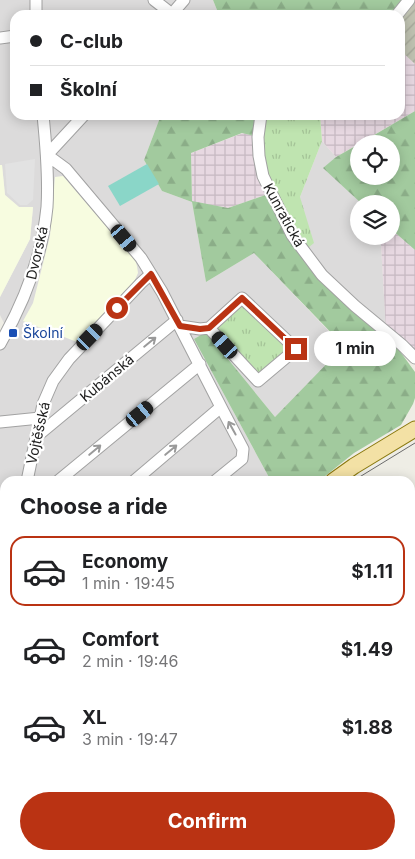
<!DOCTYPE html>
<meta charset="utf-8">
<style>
:root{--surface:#fff;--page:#f6f6f6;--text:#202124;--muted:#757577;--line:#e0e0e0;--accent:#ba3313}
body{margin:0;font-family:Inter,sans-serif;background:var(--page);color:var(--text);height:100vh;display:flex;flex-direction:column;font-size:19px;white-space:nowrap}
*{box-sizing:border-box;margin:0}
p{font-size:16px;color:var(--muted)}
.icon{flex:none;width:28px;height:28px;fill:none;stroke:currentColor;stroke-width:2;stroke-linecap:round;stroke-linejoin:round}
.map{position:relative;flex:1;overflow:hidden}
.details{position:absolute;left:0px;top:476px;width:415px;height:384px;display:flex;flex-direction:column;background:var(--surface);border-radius:15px 15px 0 0;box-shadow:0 2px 12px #0003}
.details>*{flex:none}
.banner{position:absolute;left:10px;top:10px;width:395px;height:110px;border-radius:15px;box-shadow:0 2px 12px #0003;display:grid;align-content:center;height:110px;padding:0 20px;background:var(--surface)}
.controls{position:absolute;left:350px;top:135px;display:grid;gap:10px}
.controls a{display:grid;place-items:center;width:50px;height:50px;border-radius:50%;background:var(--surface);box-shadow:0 2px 12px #0003;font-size:25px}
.end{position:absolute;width:22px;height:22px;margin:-11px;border:6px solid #ba3313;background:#fff;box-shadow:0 0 0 2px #fff}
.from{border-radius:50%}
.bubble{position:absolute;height:35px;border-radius:18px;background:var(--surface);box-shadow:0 2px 12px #0003;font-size:16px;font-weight:700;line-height:35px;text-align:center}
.car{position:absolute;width:15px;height:30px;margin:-15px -8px;border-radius:6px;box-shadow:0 0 4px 1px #0007;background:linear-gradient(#222 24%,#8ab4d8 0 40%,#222 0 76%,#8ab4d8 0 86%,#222 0)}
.banner b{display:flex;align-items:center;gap:18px;height:48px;font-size:19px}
.banner b+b{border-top:1px solid var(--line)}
.banner i{width:12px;height:12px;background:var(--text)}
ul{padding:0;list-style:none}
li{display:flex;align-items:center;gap:15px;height:70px;margin:0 10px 8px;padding:0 10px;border:2px solid transparent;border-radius:15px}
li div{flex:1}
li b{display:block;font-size:19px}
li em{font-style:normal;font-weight:700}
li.on{border-color:var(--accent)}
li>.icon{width:45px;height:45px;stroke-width:1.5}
h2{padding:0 20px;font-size:22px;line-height:60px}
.cta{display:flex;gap:10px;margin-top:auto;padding:10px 20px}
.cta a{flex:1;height:58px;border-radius:30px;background:var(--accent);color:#fff;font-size:20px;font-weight:700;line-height:58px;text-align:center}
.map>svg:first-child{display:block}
</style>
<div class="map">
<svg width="415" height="859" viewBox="0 0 415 859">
<defs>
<pattern id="industrial-grid" width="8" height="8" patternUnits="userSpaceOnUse" patternTransform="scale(1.25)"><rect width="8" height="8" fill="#e7d8e1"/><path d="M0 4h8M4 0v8" fill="none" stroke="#c6b9c1"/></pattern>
<pattern id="construction-furrows" width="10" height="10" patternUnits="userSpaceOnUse" patternTransform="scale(1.25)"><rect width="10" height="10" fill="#bfc2b1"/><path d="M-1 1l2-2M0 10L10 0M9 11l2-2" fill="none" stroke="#a4a698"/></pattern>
<pattern id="grass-tufts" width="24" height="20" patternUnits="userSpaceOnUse" patternTransform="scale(1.25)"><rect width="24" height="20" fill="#bfe4b0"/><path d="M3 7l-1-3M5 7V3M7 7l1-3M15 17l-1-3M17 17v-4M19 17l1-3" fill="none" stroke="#a4c397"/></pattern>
<pattern id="forest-firs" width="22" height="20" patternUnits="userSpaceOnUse" patternTransform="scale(1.25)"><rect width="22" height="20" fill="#a2ca9e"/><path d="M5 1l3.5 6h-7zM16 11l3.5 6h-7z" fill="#8bad88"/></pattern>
</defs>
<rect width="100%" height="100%" fill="#eeede5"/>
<path fill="#dcdbdb" d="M0,0H213L219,15H15V115H161L144,160L162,191L192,202L206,282L254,253L344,347L275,417L206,332L194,339L271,481H5V686L0,690V338L6,327L0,315V297L30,239L33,208L19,207L5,195L2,165H0Z
M322,141L336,157L324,168L362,204H359V236H378L381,244L386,332L304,251L300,197Z
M415,635V842L410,837V639Z
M195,855H372L366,859H191Z"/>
<path fill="url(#industrial-grid)" d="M400,50L415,64V111L336,157L322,141L320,115H400Z
M243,133L258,137L271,193L228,208L192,202L191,153Z
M391,229L415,250V358L386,332L381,244L378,236H391Z"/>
<path fill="#f7fce0" d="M0,165H2L5,195L19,207H33L30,239L0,297Z
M63,176L135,260L137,266L138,273L134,282L77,342L23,321L33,303L50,236L55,177Z"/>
<path fill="url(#construction-furrows)" d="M409,0H415V64L400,50V15Z"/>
<path fill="url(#grass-tufts)" d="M261,115H320L322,141L300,197L314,243L304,251L266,183Z
M242,300L291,349L258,375L211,327Z
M5,781V855H74L70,859H0V784Z"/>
<path fill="url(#forest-firs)" d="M213,0H409L397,15H219Z
M415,111V250L391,229V204H362L323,168L336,157L359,144V176H391V144H359Z
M161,115H261L258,137L242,133L191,153L192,201L228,208L271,193L304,251L386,332L415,372V398L413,404L401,425L354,453L319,481H271L194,339L206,332L275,417L344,346L254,253L206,282L192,202L162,191L144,160Z
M415,510V634L410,638V515Z
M5,686V743L0,746V690Z
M74,855H195L191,859H70Z"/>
<path fill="#8ad6c8" d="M147,164L159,184L120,206L108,186Z"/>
<path fill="#e2e2e2" d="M35,159L33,200L27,205H20L7,193L5,164Z"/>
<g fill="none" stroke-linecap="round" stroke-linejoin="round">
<path stroke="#aac4d8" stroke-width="2.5" d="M410,503L415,499"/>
<defs>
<path id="minor" d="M36,0V15
M154,0L172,14
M171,15L184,0
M397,15L409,0
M0,38L15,36
M261,115L258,137L259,156L263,176L292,235L322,275L355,306L402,345L415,358
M47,155L66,169L141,258L162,292L223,411L243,449L242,459L215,481
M47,155L84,115
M180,326L200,329L209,328L242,298L296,349L258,381L209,328
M0,344C25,301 42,257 47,207C49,177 46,145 43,115
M0,422L40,418
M37,436L177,320
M27,481L43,404L53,381L69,359L141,283L151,274
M58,481L200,364
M134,481L221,407
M410,589L415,584
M0,592L5,574
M0,649L5,647
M410,691L415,687
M410,817L415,812
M311,855L317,859
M204,859L208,855
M356,859L365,855"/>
<path id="major" d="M333,481L354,466L415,429
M0,753L5,750"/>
</defs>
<use href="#minor" stroke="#a2a2a2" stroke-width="13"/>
<use href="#major" stroke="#8a790e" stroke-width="17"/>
<use href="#minor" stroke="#fff" stroke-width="11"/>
<use href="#major" stroke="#f3e1a5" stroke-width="15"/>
<path stroke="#6c6c6c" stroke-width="1" d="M353,481L415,443
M0,777L5,773"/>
</g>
<defs><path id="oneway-shaft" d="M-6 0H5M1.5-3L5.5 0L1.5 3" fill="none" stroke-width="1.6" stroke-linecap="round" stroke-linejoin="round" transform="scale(1.25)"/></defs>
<g stroke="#9a9a9a">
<use href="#oneway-shaft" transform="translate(150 342) rotate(-39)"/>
<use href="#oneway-shaft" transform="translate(232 428) rotate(-119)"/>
<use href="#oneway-shaft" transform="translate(95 450) rotate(-40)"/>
<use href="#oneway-shaft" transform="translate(171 450) rotate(-40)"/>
</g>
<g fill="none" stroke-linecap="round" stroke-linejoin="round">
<path stroke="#ba3313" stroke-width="6" d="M117,308L151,274L180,326L200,329L209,328L242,298L296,349"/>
</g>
<rect fill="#1a4fb4" stroke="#fff" stroke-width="2" x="8" y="328" width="10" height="10" rx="2.5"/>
<g text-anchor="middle" stroke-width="4.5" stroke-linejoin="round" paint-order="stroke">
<g font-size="14" fill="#1e1e1e" stroke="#fff">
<text transform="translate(284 215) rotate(61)" y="5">Kunratická</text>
<text transform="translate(37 253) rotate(-77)" y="5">Dvorská</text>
<text transform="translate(107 378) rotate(-40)" y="5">Kubánská</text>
<text transform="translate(38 433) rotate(-77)" y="5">Vojtěšská</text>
</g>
<g font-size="14" fill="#164399" stroke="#fff" text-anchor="start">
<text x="23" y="338">Školní</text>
</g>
</g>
</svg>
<div class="controls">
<a><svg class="icon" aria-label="locate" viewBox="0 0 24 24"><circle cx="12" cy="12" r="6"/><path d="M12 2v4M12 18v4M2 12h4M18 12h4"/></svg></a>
<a><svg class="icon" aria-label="layers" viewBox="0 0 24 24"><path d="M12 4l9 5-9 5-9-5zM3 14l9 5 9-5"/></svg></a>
</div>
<i class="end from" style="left:117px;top:308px"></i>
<i class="end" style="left:296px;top:349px"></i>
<div class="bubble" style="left:314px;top:331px;width:82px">1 min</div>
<i class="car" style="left:124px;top:238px;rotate:140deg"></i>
<i class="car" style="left:90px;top:337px;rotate:44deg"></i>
<i class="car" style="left:225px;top:345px;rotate:318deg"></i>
<i class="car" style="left:140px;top:414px;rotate:50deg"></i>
<div class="banner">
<b><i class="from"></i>C-club</b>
<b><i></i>Školní</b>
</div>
<section class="details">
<h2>Choose a ride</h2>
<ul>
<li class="on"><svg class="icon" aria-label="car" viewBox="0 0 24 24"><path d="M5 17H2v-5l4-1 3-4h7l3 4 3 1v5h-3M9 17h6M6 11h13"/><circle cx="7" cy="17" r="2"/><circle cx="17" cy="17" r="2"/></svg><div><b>Economy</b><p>1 min · 19:45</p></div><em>$1.11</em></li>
<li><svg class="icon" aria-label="car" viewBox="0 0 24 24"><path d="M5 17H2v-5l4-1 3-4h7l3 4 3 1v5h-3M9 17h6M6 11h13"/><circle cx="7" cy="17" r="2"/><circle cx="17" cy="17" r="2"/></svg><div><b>Comfort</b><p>2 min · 19:46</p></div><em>$1.49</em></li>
<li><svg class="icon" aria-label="car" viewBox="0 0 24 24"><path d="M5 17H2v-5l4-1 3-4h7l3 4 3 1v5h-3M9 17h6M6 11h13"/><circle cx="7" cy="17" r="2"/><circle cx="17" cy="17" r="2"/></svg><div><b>XL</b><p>3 min · 19:47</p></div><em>$1.88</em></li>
</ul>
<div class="cta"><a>Confirm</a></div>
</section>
</div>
